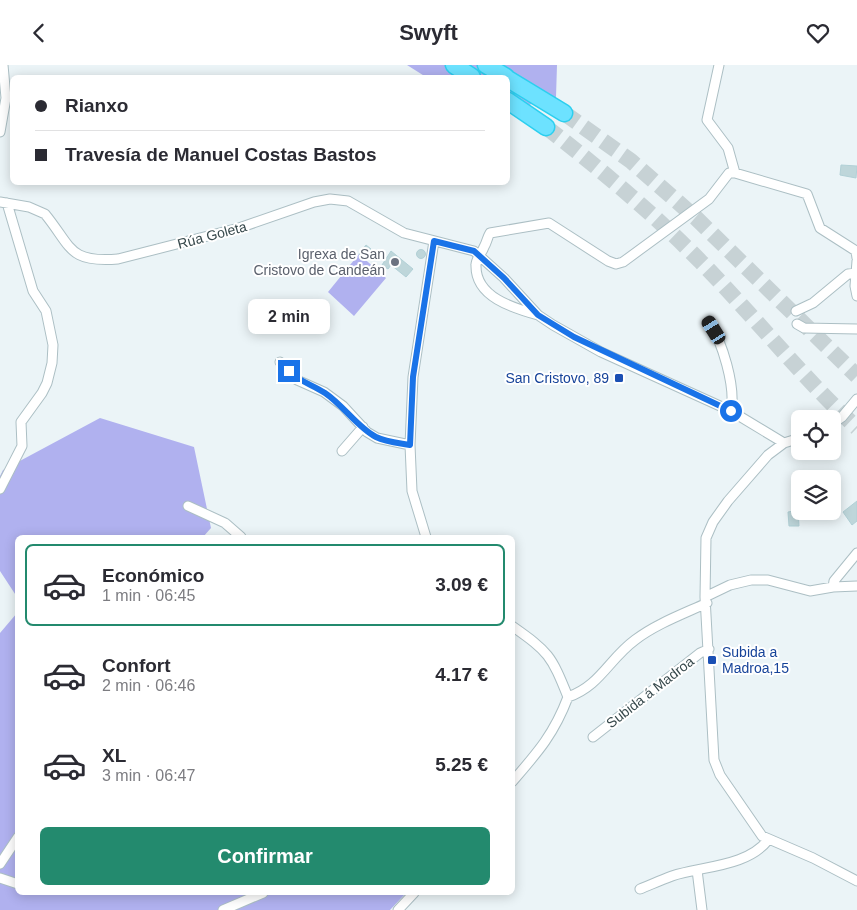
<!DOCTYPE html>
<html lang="es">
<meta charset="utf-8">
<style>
:root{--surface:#fff;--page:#f2f2f3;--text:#2b2b33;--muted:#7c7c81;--line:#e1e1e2;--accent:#238a6e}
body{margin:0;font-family:Arial,sans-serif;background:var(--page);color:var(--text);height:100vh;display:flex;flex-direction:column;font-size:19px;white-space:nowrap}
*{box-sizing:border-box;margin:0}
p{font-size:16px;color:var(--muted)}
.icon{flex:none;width:28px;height:28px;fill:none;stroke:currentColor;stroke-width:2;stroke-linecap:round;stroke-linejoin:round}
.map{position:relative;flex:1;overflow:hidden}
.drawer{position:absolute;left:15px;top:470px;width:500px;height:360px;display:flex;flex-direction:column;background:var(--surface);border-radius:8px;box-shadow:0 2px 12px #0003}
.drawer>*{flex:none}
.top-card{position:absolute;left:10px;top:10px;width:500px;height:110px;border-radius:8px;box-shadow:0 2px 12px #0003;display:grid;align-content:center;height:110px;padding:0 25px;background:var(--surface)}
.controls{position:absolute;left:791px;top:345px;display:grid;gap:10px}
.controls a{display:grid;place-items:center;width:50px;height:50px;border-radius:8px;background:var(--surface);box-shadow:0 2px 12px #0003;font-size:25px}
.end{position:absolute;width:22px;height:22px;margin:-11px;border:6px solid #1a73e8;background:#fff;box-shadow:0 0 0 2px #fff}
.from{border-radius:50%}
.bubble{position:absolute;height:35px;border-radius:8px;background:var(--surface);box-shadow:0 2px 12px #0003;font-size:16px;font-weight:700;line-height:35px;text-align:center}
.car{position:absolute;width:15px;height:30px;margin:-15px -8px;border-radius:6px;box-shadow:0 0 4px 1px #0007;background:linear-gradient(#222 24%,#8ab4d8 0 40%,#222 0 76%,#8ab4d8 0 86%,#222 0)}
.top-card b{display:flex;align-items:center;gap:18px;height:48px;font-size:19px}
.top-card b+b{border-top:1px solid var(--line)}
.top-card i{width:12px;height:12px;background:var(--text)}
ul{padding:9px 0 0;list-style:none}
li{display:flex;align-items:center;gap:15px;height:82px;margin:0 10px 8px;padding:0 15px;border:2px solid transparent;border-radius:8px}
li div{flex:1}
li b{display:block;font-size:19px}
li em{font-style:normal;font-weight:700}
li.current{border-color:var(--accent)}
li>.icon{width:45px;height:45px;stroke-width:1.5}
.action{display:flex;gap:10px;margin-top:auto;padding:10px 25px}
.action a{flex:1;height:58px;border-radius:8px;background:var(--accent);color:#fff;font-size:20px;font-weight:700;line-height:58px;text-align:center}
header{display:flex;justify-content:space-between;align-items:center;height:65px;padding:0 25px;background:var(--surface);font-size:22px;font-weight:700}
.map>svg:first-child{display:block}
</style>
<header><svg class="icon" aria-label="back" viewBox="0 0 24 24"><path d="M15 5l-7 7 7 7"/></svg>Swyft<svg class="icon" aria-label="heart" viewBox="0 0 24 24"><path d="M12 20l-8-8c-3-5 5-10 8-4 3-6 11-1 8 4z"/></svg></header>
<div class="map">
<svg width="857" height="845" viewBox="0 0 857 845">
<rect width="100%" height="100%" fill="#ebf4f7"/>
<path fill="#b0b1ef" d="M407,0H557L556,32L508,46V12H426Z
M359,189L386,213L354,251L328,227Z
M100,353L194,382L211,463L203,472H18L17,532L0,506V411L3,405Z
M17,548L18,828H406L390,845H0V568Z"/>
<path fill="#bed6da" stroke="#b1d0d6" d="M841,100L857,101L856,113L840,110Z
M366,180L371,184L363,193L359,189Z
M416.5 189a4.5 4.5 0 1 1 9 0a4.5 4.5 0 1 1-9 0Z
M391,186L413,204L406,212L391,200L388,204L382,200Z
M857,436V456L852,460L843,447Z
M798,445L799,461H789L788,447Z"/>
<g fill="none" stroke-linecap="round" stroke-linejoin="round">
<path stroke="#c7d2d5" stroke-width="16" stroke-dasharray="16 8" stroke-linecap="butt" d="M564,48L631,96L696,153L857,311
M546,62C600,104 653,148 701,197C754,251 801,311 857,363"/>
<defs>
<path id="minor" d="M719,0L707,55L728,83L735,108
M0,67L6,33L3,0
M0,137L29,142L45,149C72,182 68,198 118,194L239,163L314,137L330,134L348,136L404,168L474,186L504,213L538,250L553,260L601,287L731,346L784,378
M857,196L855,221L857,231
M796,246L813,238L848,209L856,208
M538,250C513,243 475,232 476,200C476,193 482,188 484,182C487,177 487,173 490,168L549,158L608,196L616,199L623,197L709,134L729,108H735L807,129L820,163L856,186L857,193
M709,256C722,277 736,321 731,346
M797,259L804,263L857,264
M280,297L297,315L324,327L343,341L367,367L377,373L410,380
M832,359L842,352L857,334
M800,373L784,378L768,390L728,436L713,457L706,473L705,532L714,695L720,710L762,771L813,793L857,816
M342,386L363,362
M0,424L22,381L21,357L42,328L47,318L52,298L53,280L46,246L33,226L7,138
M188,441L225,458L241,472
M426,472L412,426L410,380L413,312L434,176
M833,522L857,521
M705,532L730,520L751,515H768L810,526L833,522L834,516L857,488
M512,561C549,587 551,590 568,632
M568,632C600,621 609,594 635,575C656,559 683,549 707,538
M593,672L700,588L709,584
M512,717C538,687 554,669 568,632
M0,799L18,772
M697,805L702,845
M0,813L18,819
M640,824C650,820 661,815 672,811C702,801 747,802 768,775
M223,845L263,828
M398,845L414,828"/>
<path id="motorway" d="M454,0L472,12
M486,0L506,12
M508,14L564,48
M508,36L546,62"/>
</defs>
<use href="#minor" stroke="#acbfc4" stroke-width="11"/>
<use href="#motorway" stroke="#2ccfef" stroke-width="19"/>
<use href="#minor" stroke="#fff" stroke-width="9"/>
<use href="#motorway" stroke="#6de2ff" stroke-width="16"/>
</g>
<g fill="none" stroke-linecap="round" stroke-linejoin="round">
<path stroke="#1a73e8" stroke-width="6" d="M289,306C300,317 313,320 325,328C343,340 358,363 376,372C386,377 399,378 410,380L413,312L434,176L474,186L504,213L538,250L574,272L731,346"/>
</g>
<circle fill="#6b7280" stroke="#fff" stroke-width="2" cx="395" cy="197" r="5"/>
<g fill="#1a4fb4" stroke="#fff" stroke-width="2">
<rect x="614" y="308" width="10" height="10" rx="2.5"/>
<rect x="707" y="590" width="10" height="10" rx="2.5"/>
</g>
<g text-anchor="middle" stroke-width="4" stroke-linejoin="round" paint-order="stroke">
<g font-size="14" fill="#37494c" stroke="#fff">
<text transform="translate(212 170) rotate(-15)" y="5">Rúa Goleta</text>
<text transform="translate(650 627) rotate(-38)" y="5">Subida á Madroa</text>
</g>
<g font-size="14" fill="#5b616d" stroke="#fff" text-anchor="end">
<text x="385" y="194">Igrexa de San<tspan x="385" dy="16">Cristovo de Candeán</tspan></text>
</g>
<g font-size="14" fill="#164399" stroke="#fff" text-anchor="end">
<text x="609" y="318">San Cristovo, 89</text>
<text x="722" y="592" text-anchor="start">Subida a<tspan x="722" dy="16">Madroa,15</tspan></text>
</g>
</g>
</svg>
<div class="controls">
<a><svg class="icon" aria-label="locate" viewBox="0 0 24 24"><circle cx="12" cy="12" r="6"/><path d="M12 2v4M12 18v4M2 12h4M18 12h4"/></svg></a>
<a><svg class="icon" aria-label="layers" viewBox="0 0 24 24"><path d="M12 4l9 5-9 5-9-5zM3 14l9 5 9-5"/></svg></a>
</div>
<i class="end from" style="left:731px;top:346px"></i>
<i class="end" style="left:289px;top:306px"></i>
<div class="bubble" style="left:248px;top:234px;width:82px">2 min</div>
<i class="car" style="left:714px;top:265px;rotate:328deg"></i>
<div class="top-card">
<b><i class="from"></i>Rianxo</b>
<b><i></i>Travesía de Manuel Costas Bastos</b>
</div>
<section class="drawer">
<ul>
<li class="current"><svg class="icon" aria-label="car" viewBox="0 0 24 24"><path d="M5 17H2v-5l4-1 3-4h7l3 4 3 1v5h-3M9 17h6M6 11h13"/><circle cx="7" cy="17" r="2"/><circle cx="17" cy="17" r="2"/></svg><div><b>Económico</b><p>1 min · 06:45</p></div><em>3.09 €</em></li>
<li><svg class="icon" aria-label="car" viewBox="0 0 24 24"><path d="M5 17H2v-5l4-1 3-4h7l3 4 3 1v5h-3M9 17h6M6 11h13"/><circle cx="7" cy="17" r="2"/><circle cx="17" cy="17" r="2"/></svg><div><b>Confort</b><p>2 min · 06:46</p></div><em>4.17 €</em></li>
<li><svg class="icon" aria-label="car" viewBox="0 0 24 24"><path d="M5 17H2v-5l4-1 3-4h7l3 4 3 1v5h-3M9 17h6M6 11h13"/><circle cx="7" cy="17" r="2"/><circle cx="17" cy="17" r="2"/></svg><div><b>XL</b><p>3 min · 06:47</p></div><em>5.25 €</em></li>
</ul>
<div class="action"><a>Confirmar</a></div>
</section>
</div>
